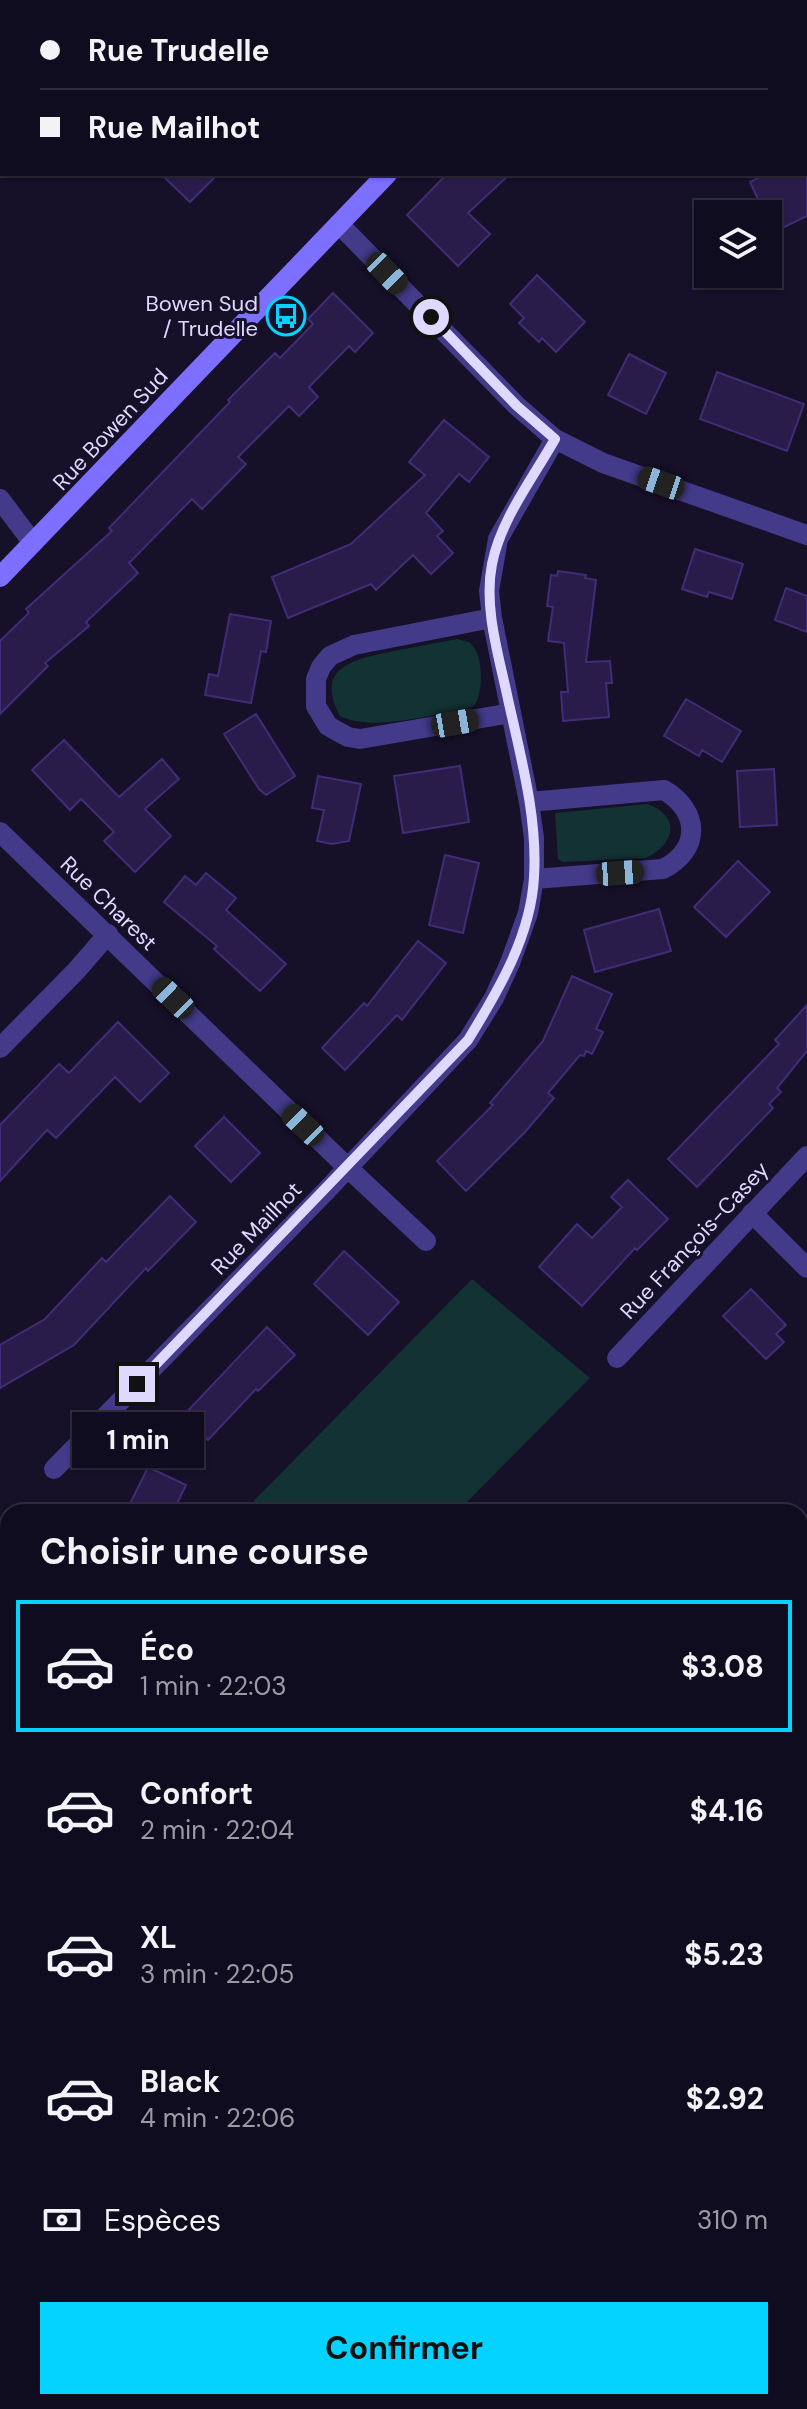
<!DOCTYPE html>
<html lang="fr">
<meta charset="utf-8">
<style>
:root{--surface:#100c1f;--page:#191528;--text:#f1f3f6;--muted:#9c9ba4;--line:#302c3d;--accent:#04d3ff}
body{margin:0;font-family:"DM Sans",sans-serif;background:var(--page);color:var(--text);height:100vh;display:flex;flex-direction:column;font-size:30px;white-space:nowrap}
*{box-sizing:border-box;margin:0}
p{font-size:26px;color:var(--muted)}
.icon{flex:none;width:44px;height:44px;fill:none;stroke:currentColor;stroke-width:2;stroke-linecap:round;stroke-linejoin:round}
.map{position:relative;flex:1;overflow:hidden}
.side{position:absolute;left:0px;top:1504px;width:808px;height:906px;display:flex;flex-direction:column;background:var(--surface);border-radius:24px 24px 0 0;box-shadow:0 2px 6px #0004,0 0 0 2px var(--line)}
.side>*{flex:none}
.banner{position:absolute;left:0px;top:0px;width:808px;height:176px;box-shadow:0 2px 6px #0004,0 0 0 2px var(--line);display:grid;align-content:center;height:176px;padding:0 40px;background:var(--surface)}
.fabs{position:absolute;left:694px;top:200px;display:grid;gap:16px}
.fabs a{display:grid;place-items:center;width:88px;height:88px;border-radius:0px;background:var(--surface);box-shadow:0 2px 6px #0004,0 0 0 2px var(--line);font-size:40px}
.end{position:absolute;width:36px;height:36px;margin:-18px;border:10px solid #dfd8ff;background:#111;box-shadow:0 0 0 4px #111}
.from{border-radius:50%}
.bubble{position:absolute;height:56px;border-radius:0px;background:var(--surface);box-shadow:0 2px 6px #0004,0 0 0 2px var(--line);font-size:26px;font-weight:700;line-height:56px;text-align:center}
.car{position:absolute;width:24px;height:48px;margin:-24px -12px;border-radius:10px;box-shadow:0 0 6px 2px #0007;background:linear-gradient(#222 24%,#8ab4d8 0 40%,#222 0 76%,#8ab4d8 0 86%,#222 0)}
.banner b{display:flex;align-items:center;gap:28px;height:76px;font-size:30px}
.banner b+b{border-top:2px solid var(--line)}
.banner i{width:20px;height:20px;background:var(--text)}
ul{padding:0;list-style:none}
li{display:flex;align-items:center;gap:24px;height:132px;margin:0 16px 12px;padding:0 24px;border:4px solid transparent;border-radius:0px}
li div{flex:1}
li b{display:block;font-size:30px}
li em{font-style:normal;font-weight:700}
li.selected{border-color:var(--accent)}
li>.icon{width:72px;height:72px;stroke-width:1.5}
h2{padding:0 40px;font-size:36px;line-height:96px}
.pay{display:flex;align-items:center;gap:20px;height:88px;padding:0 40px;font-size:30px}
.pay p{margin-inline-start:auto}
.action{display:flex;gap:16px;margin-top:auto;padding:16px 40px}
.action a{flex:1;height:92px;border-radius:0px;background:var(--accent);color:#111;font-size:32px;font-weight:700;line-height:92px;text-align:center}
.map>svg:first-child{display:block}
</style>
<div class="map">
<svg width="807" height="2409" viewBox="0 0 807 2409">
<rect width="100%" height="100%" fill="#161029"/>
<path fill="#133233" d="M457,639C460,640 467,641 470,643C484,653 484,695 473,707C436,713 374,733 340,716C313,666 356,659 394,651C415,647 436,643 457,639Z
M648,804C682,817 674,845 646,858L563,862L558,859L555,813Z
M472,1279L590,1378L457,1512H243Z
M0,1644L8,1653V1837L0,1840Z
M807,1854V2088L800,2091V1858Z"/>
<path fill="#291c4a" stroke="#412d77" stroke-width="2" d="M161,174H218L190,202Z
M447,174H510L468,213L490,234L458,266L407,215Z
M766,174H807V216L768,235V214H765L750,182Z
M537,275L585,322L556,352L542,338L539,342L519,323L524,318L510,304Z
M333,293L373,333L355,352L349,346L309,387L318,397L299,416L289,406L238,457L246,464L202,509L192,499L129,563L138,573L86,622L89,626L45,663L48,666L0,714V641L29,613L26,609L112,531L109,528L230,402L228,400L275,353L280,358L313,324L308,319Z
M629,354L666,373L646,414L608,395Z
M717,372L804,404L787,451L700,419Z
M444,420L489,457L469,482L459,474L426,513L443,531L437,536L453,553L431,574L413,555L376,590L371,584L288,618L272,577L351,544L425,475L409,462Z
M695,549L743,564L732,599L709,592L707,597L682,589Z
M558,571L586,575L585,578L596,580L586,662L610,661L612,683H606L609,717L563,721L561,692H568L564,643L548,641L553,607L547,606L551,575L557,576Z
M786,588L807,596V632L775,620Z
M230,614L271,621L266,652L261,651L251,703L205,695L209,674L218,676Z
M686,699L741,731L722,762L702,750L699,756L664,736Z
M256,714L295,776L266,795L259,789L224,734Z
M64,740L119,797L162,759L179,779L145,809L171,836L135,872L104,841L114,832L81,799L70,810L32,770Z
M460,766L469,822L403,833L394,776Z
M774,769L777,825L740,827L737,771Z
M318,776L361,784L349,841L332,844L317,841L324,810L312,808Z
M445,855L479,863L463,933L429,925Z
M738,861L770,892L726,937L694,907Z
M206,873L236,898L226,910L286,964L260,991L214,949L217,946L164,902L185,876L196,885Z
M659,909L671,951L595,972L584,930Z
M418,941L446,963L402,1020L397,1015L345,1070L322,1048L364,1003L367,1006Z
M572,976L612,994L596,1029L603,1032L592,1054L586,1051L584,1056L580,1055L548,1093L554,1098L525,1132L466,1191L437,1161L493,1105L490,1103L543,1041Z
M807,1005V1051L777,1088L781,1092L769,1104L773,1108L697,1187L668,1159L779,1044L775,1040Z
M118,1022L169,1073L140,1102L115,1077L56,1138L47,1130L0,1181V1125L59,1064L69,1073Z
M224,1117L260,1153L231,1182L195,1146Z
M628,1180L668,1219L637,1250L635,1248L582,1306L539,1267L577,1224L592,1238L622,1207L611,1197Z
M170,1196L196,1222L148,1271L146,1268L74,1345L0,1388V1345L45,1319L102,1258L106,1262Z
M344,1251L399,1302L368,1335L314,1284Z
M751,1289L786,1325L776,1334L784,1342L766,1359L723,1316Z
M267,1327L295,1355L258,1391L256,1389L208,1440L183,1416Z
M148,1467L186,1485L173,1512H126Z"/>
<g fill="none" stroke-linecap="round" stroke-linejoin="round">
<path stroke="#433a89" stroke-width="11" d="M0,2347L8,2345"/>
<path stroke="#433a89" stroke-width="20" d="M339,224L517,406L555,439L603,463L807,535
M0,499L33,543
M492,618L354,645L330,656L321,667L316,679V706L328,726L348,737L360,739L511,713
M529,802L664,790C700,811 701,850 663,869L534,879
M0,832L347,1167L426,1241
M0,1048L76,971L108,934
M752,1213L807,1268
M617,1358L807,1156
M54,1469L325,1192L468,1040L494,998L510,963L528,913L534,879V838L529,802L492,618L489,591L498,539L555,439
M0,2140L8,2139"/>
<path stroke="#7d6fff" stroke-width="20" d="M553,2L555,0
M0,577L387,174"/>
</g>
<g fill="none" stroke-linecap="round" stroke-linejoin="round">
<path stroke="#dfd8ff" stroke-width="10" d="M137,1384L468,1040C498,991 531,936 534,877C538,815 519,751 506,690C497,650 484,605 492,564C501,519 533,478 555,439L517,406L431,317"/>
</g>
<defs>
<symbol id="bus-ring" viewBox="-11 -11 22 22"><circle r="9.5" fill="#161029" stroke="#04d3ff" stroke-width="1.5"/><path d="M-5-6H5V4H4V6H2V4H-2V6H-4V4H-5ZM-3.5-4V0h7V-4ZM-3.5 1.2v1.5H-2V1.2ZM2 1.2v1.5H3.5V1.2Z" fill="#04d3ff"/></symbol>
</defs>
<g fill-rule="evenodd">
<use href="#bus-ring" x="264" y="294" width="44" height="44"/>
</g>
<g text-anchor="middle" stroke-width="6" stroke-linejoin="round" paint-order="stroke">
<g font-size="22" fill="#dfd8ff" stroke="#161029" text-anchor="end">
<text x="258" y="311">Bowen Sud<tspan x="258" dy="25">/ Trudelle</tspan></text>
</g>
<g font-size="22" fill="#dfd8ff" stroke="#161029">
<text transform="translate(110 429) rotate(-47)" y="8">Rue Bowen Sud</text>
<text transform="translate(109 903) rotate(44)" y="8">Rue Charest</text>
<text transform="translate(256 1228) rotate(-46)" y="8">Rue Mailhot</text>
<text transform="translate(694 1240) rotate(-47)" y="8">Rue François-Casey</text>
</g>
</g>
</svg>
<div class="fabs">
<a><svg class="icon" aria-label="layers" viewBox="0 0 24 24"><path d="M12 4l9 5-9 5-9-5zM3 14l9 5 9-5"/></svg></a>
</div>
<i class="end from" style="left:431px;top:317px"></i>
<i class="end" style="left:137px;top:1384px"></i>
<div class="bubble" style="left:72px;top:1412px;width:132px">1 min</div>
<i class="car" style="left:387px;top:273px;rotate:136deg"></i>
<i class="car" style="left:661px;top:483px;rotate:289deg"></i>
<i class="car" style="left:455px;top:723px;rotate:80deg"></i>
<i class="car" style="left:620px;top:873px;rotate:86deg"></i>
<i class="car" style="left:173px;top:998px;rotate:314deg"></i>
<i class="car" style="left:303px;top:1125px;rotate:314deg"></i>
<div class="banner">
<b><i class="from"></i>Rue Trudelle</b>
<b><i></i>Rue Mailhot</b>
</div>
<section class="side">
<h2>Choisir une course</h2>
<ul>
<li class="selected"><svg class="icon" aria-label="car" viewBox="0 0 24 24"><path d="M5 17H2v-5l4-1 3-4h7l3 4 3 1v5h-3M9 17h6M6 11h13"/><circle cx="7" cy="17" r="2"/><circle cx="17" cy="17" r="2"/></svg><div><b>Éco</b><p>1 min · 22:03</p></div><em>$3.08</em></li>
<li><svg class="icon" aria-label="car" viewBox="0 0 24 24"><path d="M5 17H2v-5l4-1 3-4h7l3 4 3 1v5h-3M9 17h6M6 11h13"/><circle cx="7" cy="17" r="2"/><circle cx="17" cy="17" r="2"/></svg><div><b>Confort</b><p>2 min · 22:04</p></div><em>$4.16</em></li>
<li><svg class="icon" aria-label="car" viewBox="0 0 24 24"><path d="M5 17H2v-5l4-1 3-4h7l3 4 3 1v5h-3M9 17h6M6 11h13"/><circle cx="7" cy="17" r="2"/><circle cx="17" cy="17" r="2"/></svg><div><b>XL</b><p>3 min · 22:05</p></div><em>$5.23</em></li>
<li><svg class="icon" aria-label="car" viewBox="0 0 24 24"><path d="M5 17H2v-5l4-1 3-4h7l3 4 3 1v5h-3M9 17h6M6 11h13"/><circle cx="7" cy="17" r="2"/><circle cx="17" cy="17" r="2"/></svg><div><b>Black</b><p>4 min · 22:06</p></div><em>$2.92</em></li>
</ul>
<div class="pay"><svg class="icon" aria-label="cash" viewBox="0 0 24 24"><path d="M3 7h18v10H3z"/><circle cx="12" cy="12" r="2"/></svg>Espèces<p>310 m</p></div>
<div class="action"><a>Confirmer</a></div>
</section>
</div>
